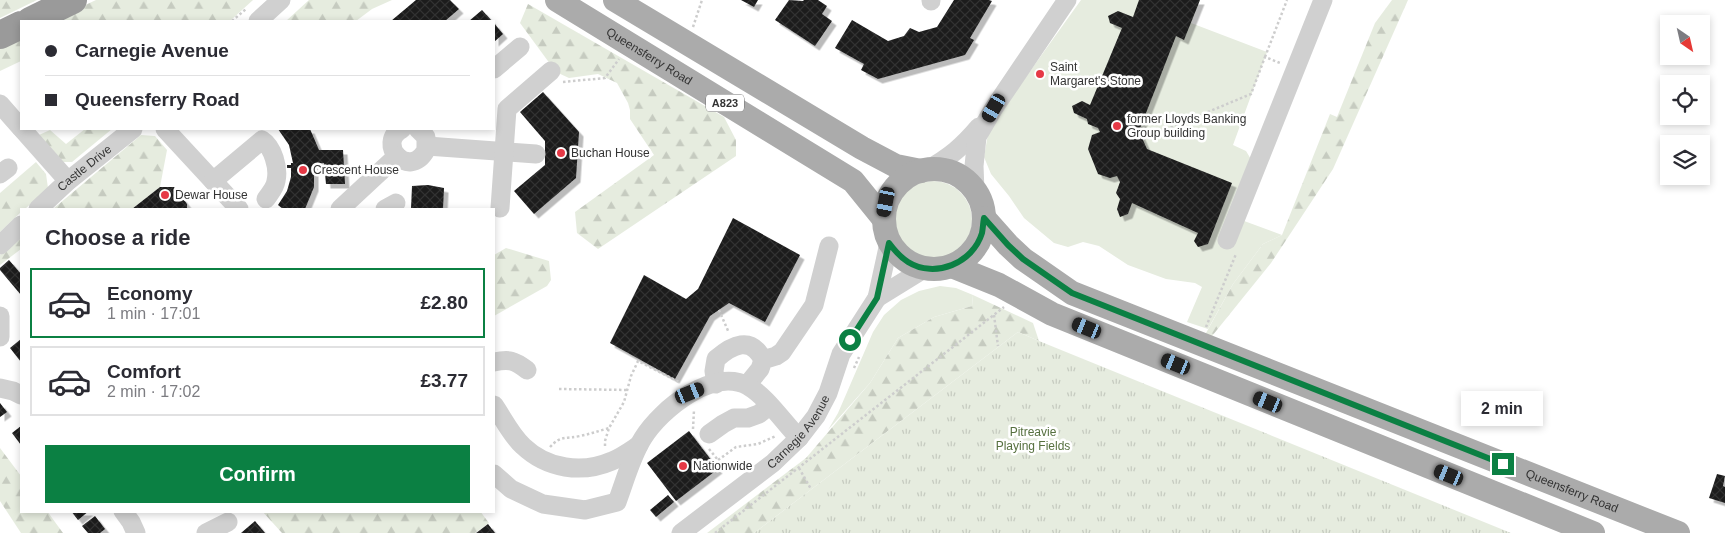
<!DOCTYPE html>
<meta charset="utf-8">
<style>
:root{--surface:#fff;--page:#f2f2f3;--text:#2b2b33;--muted:#7c7c81;--line:#e1e1e2;--accent:#0b8043}
body{margin:0;font-family:Arial,sans-serif;background:var(--page);color:var(--text);height:100vh;display:flex;flex-direction:column;font-size:19px;white-space:nowrap}
*{box-sizing:border-box;margin:0}
p{font-size:16px;color:var(--muted)}
.icon{flex:none;width:28px;height:28px;fill:none;stroke:currentColor;stroke-width:2;stroke-linecap:round;stroke-linejoin:round}
.map{position:relative;flex:1;overflow:hidden}
.panel{position:absolute;left:20px;top:208px;width:475px;height:305px;display:flex;flex-direction:column;background:var(--surface);border-radius:0px;box-shadow:0 2px 8px #0003}
.panel>*{flex:none}
.top-card{position:absolute;left:20px;top:20px;width:475px;height:110px;border-radius:0px;box-shadow:0 2px 8px #0003;display:grid;align-content:center;height:110px;padding:0 25px;background:var(--surface)}
.needle{width:32px;rotate:146deg}
.tools{position:absolute;left:1660px;top:15px;display:grid;gap:10px}
.tools a{display:grid;place-items:center;width:50px;height:50px;border-radius:0px;background:var(--surface);box-shadow:0 2px 8px #0003;font-size:25px}
.end{position:absolute;width:22px;height:22px;margin:-11px;border:6px solid #0b8043;background:#fff;box-shadow:0 0 0 2px #fff}
.from{border-radius:50%}
.bubble{position:absolute;height:35px;border-radius:0px;background:var(--surface);box-shadow:0 2px 8px #0003;font-size:16px;font-weight:700;line-height:35px;text-align:center}
.car{position:absolute;width:15px;height:30px;margin:-15px -8px;border-radius:6px;box-shadow:0 0 4px 1px #0007;background:linear-gradient(#222 24%,#8ab4d8 0 40%,#222 0 76%,#8ab4d8 0 86%,#222 0)}
.top-card b{display:flex;align-items:center;gap:18px;height:48px;font-size:19px}
.top-card b+b{border-top:1px solid var(--line)}
.top-card i{width:12px;height:12px;background:var(--text)}
ul{padding:0;list-style:none}
li{display:flex;align-items:center;gap:15px;height:70px;margin:0 10px 8px;padding:0 15px;border:2px solid var(--line);border-radius:0px}
li div{flex:1}
li b{display:block;font-size:19px}
li em{font-style:normal;font-weight:700}
li.active{border-color:var(--accent)}
li>.icon{width:45px;height:45px;stroke-width:1.5}
h2{padding:0 25px;font-size:22px;line-height:60px}
.cta{display:flex;gap:10px;margin-top:auto;padding:10px 25px}
.cta a{flex:1;height:58px;border-radius:0px;background:var(--accent);color:#fff;font-size:20px;font-weight:700;line-height:58px;text-align:center}
.map>svg:first-child{display:block}
</style>
<div class="map">
<svg width="1725" height="533" viewBox="0 0 1725 533">
<defs>
<pattern id="forest-firs" width="22" height="20" patternUnits="userSpaceOnUse" patternTransform="scale(1.25)"><rect width="22" height="20" fill="#e6ecdf"/><path d="M5 1l3.5 6h-7zM16 11l3.5 6h-7z" fill="#c6cbc0"/></pattern>
<pattern id="park-tufts" width="24" height="20" patternUnits="userSpaceOnUse" patternTransform="scale(1.25)"><rect width="24" height="20" fill="#e6ecdf"/><path d="M3 7l-1-3M5 7V3M7 7l1-3M15 17l-1-3M17 17v-4M19 17l1-3" fill="none" stroke="#c6cbc0"/></pattern>
<pattern id="building-cross-hatch" width="8" height="8" patternUnits="userSpaceOnUse" patternTransform="scale(1.25)"><rect width="8" height="8" fill="#1a1a1a"/><path d="M0 0l8 8M0 8l8-8" fill="none" stroke="#333"/></pattern>
<filter id="shadow"><feDropShadow dx="4.5" dy="4.5" stdDeviation="0" flood-color="#0004"/></filter>
</defs>
<rect width="100%" height="100%" fill="#fff"/>
<path fill="#e6ecdf" d="M1081,0H1200L1191,23L1267,52L1233,145L1246,151L1252,161L1236,218L1282,235L1263,244L1233,284L1208,329L1187,322L1202,287L1195,283L1166,279L1128,265L1099,246L1083,242L1068,247L1054,243L1024,218L1009,196L991,174L984,157L988,134L1000,113Z
M894 220a39 39 0 1 1 78 0a39 39 0 1 1-78 0Z
M940,286L956,288L973,295L972,306L934,317L898,338L870,383L828,430L838,413L873,332L884,315L901,300L919,291Z"/>
<path fill="url(#forest-firs)" d="M0,0H37L0,18Z
M96,0H253L230,21H51Z
M309,0H392L372,9L356,21H286Z
M1392,0H1408L1333,169L1271,263L1204,346L1200,344L1233,284L1263,244L1282,235L1330,114L1337,117L1375,23Z
M528,4L724,117L736,140V156L598,249L577,233L575,212L654,155L630,119V110L628,103L617,83L598,74L569,78L556,72L520,23Z
M21,35V61L0,71V46Z
M85,129H112L72,162H63L39,135L50,130L66,144Z
M141,135L155,136L167,150L160,187L132,209H53Z
M36,162L46,174L48,188L25,209H21V212L0,232V193Z
M21,236V249L0,265V255Z
M506,248L549,261L551,280L547,286L494,316V255Z
M973,295L1033,323L1039,341L1018,332L754,533H707L806,458L870,383L898,338L934,317L972,306Z
M0,448L21,476V511H47L63,533H21L0,501Z
M262,511H480L489,523L475,533H282Z"/>
<path fill="url(#park-tufts)" d="M1018,332L1039,341L1511,533H754Z"/>
<path fill="url(#building-cross-hatch)" filter="url(#shadow)" d="M416,0H450L459,9L445,21H391Z
M741,0H758L754,7Z
M789,0L803,1L804,0H818L827,6L822,14L832,21L815,46L775,20Z
M954,0H989L992,1L970,38L974,40L965,55L878,79L861,70L864,64L835,48L852,20L888,41L904,36L910,28L919,32L937,27Z
M1139,0H1200L1184,40L1176,36L1139,131L1147,149L1232,183L1208,244L1198,247L1194,241L1198,233L1132,203L1128,214L1120,217L1117,209L1120,199L1116,193L1120,182L1117,176L1110,178L1098,174L1088,149L1092,135L1100,132L1098,128L1088,124L1087,119L1074,113L1072,106L1082,101L1090,105L1122,28L1110,23L1108,16L1118,11L1133,17Z
M482,10L492,21H469Z
M494,23L503,34L494,42Z
M543,92L579,132L576,178L534,214L514,191L545,165V141L520,112Z
M278,129H310L319,150H343L345,184H326L324,163L314,164V187L305,209H283L278,205L287,191L291,177V168H287V165H291V163H293L289,145Z
M428,185L444,188L443,209H411L412,186Z
M160,187H174L187,204V209H132Z
M733,218L800,255L765,322L729,303L710,316L675,379L610,343L644,275L686,299L698,289Z
M9,260L21,274V295L0,270V268Z
M21,339V362L10,348Z
M0,403L7,412L0,417Z
M21,426V445L12,433Z
M689,431L718,469L676,501L647,463Z
M1717,474L1725,476L1723,486L1725,487V503L1709,498Z
M668,495L674,502L656,517L650,510Z
M71,511H89L78,520Z
M95,516L105,529L100,533H88L82,526Z
M255,521L265,533H241Z
M488,524L495,533H476Z"/>
<g fill="none" stroke-linecap="round" stroke-linejoin="round">
<path stroke="#cdcdcd" stroke-width="2.5" stroke-dasharray="2.5 2.5" stroke-linecap="butt" d="M232,21L246,9
M693,27L702,0
M1265,57L1287,0
M563,82L605,78L619,59
M1143,139L1251,94L1265,57L1280,63
M719,310L729,333
M994,315L998,346
M1206,327L1236,254
M854,368L859,357
M559,389L629,390
M693,429L694,410
M605,446V441L609,428L624,402L631,376L638,361L679,382
M550,447C561,435 566,439 580,436C590,434 599,431 609,428
M709,449L718,460
M714,463L736,447L758,444L776,436
M799,468L811,489
M715,533L1004,307"/>
<g stroke="#d0d0d0" stroke-width="19">
<path d="M931,1V0"/>
<path d="M258,21L281,0"/>
<path d="M494,69L520,47"/>
<path d="M0,104L21,128"/>
<path d="M22,129L68,181"/>
<path d="M165,129L239,209"/>
<path d="M402,129C375,143 409,181 426,150V137L418,129"/>
<path d="M427,146L536,154"/>
<path d="M927,170C950,157 962,147 979,127"/>
<path d="M0,174L8,168"/>
<path d="M213,181L262,140C273,147 279,168 276,181C275,188 270,193 266,199"/>
<path d="M975,191L974,166L977,137L994,108L1067,0"/>
<path d="M500,208L507,109L551,71"/>
<path id="s1" d="M38,209L68,181L133,129"/>
<path d="M340,209L397,156"/>
<path d="M385,209L396,203"/>
<path d="M1227,240L1323,0"/>
<path d="M0,245L21,225"/>
<path d="M877,298L924,269"/>
<path d="M0,316V337"/>
<path d="M494,362C509,359 514,360 527,370"/>
<path d="M716,384L714,371L716,359C732,345 751,335 763,360"/>
<path d="M747,385L760,369L763,360L776,356L782,352L814,305L829,246"/>
<path d="M0,388L13,391L21,395"/>
<path d="M494,405C503,418 511,435 523,446C547,469 582,474 612,461C622,457 630,451 639,445"/>
<path d="M709,434L723,424L734,418H748L759,414L769,406"/>
<path d="M494,474L511,489L543,504L585,510L617,502C625,481 631,457 643,438C661,409 713,367 748,386C767,397 784,423 799,438"/>
<path d="M123,511L131,522L136,533"/>
<path d="M206,533L228,522"/>
<path id="s2" d="M681,533L773,463L799,438L816,416L828,393L841,354L877,298L889,243"/>
</g>
<g stroke="#ababab" stroke-width="24">
<path id="s3" d="M557,0L853,181L883,218"/>
<path d="M615,0L862,148L896,166L921,171"/>
<circle cx="934" cy="219" r="50"/>
<path id="s4" d="M984,218L1008,245L1023,259L1072,293L1678,533"/>
<path d="M952,266L999,285L1052,314L1593,533"/>
</g>
<path stroke="#9a9a9a" stroke-width="28" d="M30,21L73,0
M0,35L21,25"/>
</g>
<g fill="none" stroke-linecap="round" stroke-linejoin="round">
<path stroke="#0b8043" stroke-width="6" d="M850,340L877,298L889,243C895,251 900,257 908,262C935,279 973,263 982,233C983,228 983,223 984,218L1008,245L1023,259L1072,293L1503,464"/>
</g>
<g fill="#e63946" stroke="#fff" stroke-width="2">
<circle cx="1040" cy="74" r="5"/>
<circle cx="1117" cy="126" r="5"/>
<circle cx="561" cy="153" r="5"/>
<circle cx="303" cy="170" r="5"/>
<circle cx="165" cy="195" r="5"/>
<circle cx="683" cy="466" r="5"/>
</g>
<g text-anchor="middle" stroke-width="5" stroke-linejoin="round" paint-order="stroke">
<rect fill="#fff" stroke="#707070" stroke-width="1" x="706" y="94.5" width="38" height="17" rx="4"/>
<g font-size="11" font-weight="bold" fill="#333">
<text x="725" y="107">A823</text>
</g>
<g font-size="12" fill="#333" stroke="#fff">
<text dy="4" stroke="none"><textPath href="#s3" startOffset="108">Queensferry Road</textPath></text>
<text dy="4" stroke="none"><textPath href="#s1" startOffset="62">Castle Drive</textPath></text>
<text dy="4" stroke="none"><textPath href="#s2" startOffset="156">Carnegie Avenue</textPath></text>
<text dy="4" stroke="none"><textPath href="#s4" startOffset="654">Queensferry Road</textPath></text>
</g>
<g font-size="12" fill="#333" stroke="#fff" text-anchor="start">
<text x="1050" y="71">Saint<tspan x="1050" dy="14">Margaret's Stone</tspan></text>
<text x="1127" y="123">former Lloyds Banking<tspan x="1127" dy="14">Group building</tspan></text>
<text x="571" y="157">Buchan House</text>
<text x="313" y="174">Crescent House</text>
<text x="175" y="199">Dewar House</text>
<text x="693" y="470">Nationwide</text>
</g>
<g font-size="12" fill="#56703f" stroke="#fff">
<text x="1033" y="436">Pitreavie<tspan x="1033" dy="14">Playing Fields</tspan></text>
</g>
</g>
</svg>
<div class="tools">
<a><svg class="needle" viewBox="-14 -14 28 28"><path d="M0-13l5 13h-10z" fill="#e53935"/><path d="M0 13l5-13h-10z" fill="#7c7c81"/></svg></a>
<a><svg class="icon" aria-label="locate" viewBox="0 0 24 24"><circle cx="12" cy="12" r="6"/><path d="M12 2v4M12 18v4M2 12h4M18 12h4"/></svg></a>
<a><svg class="icon" aria-label="layers" viewBox="0 0 24 24"><path d="M12 4l9 5-9 5-9-5zM3 14l9 5 9-5"/></svg></a>
</div>
<i class="end from" style="left:850px;top:340px"></i>
<i class="end" style="left:1503px;top:464px"></i>
<div class="bubble" style="left:1461px;top:391px;width:82px">2 min</div>
<i class="car" style="left:994px;top:108px;rotate:210deg"></i>
<i class="car" style="left:886px;top:202px;rotate:191deg"></i>
<i class="car" style="left:1087px;top:328px;rotate:292deg"></i>
<i class="car" style="left:1176px;top:364px;rotate:292deg"></i>
<i class="car" style="left:690px;top:393px;rotate:68deg"></i>
<i class="car" style="left:1268px;top:402px;rotate:292deg"></i>
<i class="car" style="left:1449px;top:475px;rotate:292deg"></i>
<div class="top-card">
<b><i class="from"></i>Carnegie Avenue</b>
<b><i></i>Queensferry Road</b>
</div>
<section class="panel">
<h2>Choose a ride</h2>
<ul>
<li class="active"><svg class="icon" aria-label="car" viewBox="0 0 24 24"><path d="M5 17H2v-5l4-1 3-4h7l3 4 3 1v5h-3M9 17h6M6 11h13"/><circle cx="7" cy="17" r="2"/><circle cx="17" cy="17" r="2"/></svg><div><b>Economy</b><p>1 min · 17:01</p></div><em>£2.80</em></li>
<li><svg class="icon" aria-label="car" viewBox="0 0 24 24"><path d="M5 17H2v-5l4-1 3-4h7l3 4 3 1v5h-3M9 17h6M6 11h13"/><circle cx="7" cy="17" r="2"/><circle cx="17" cy="17" r="2"/></svg><div><b>Comfort</b><p>2 min · 17:02</p></div><em>£3.77</em></li>
</ul>
<div class="cta"><a>Confirm</a></div>
</section>
</div>
